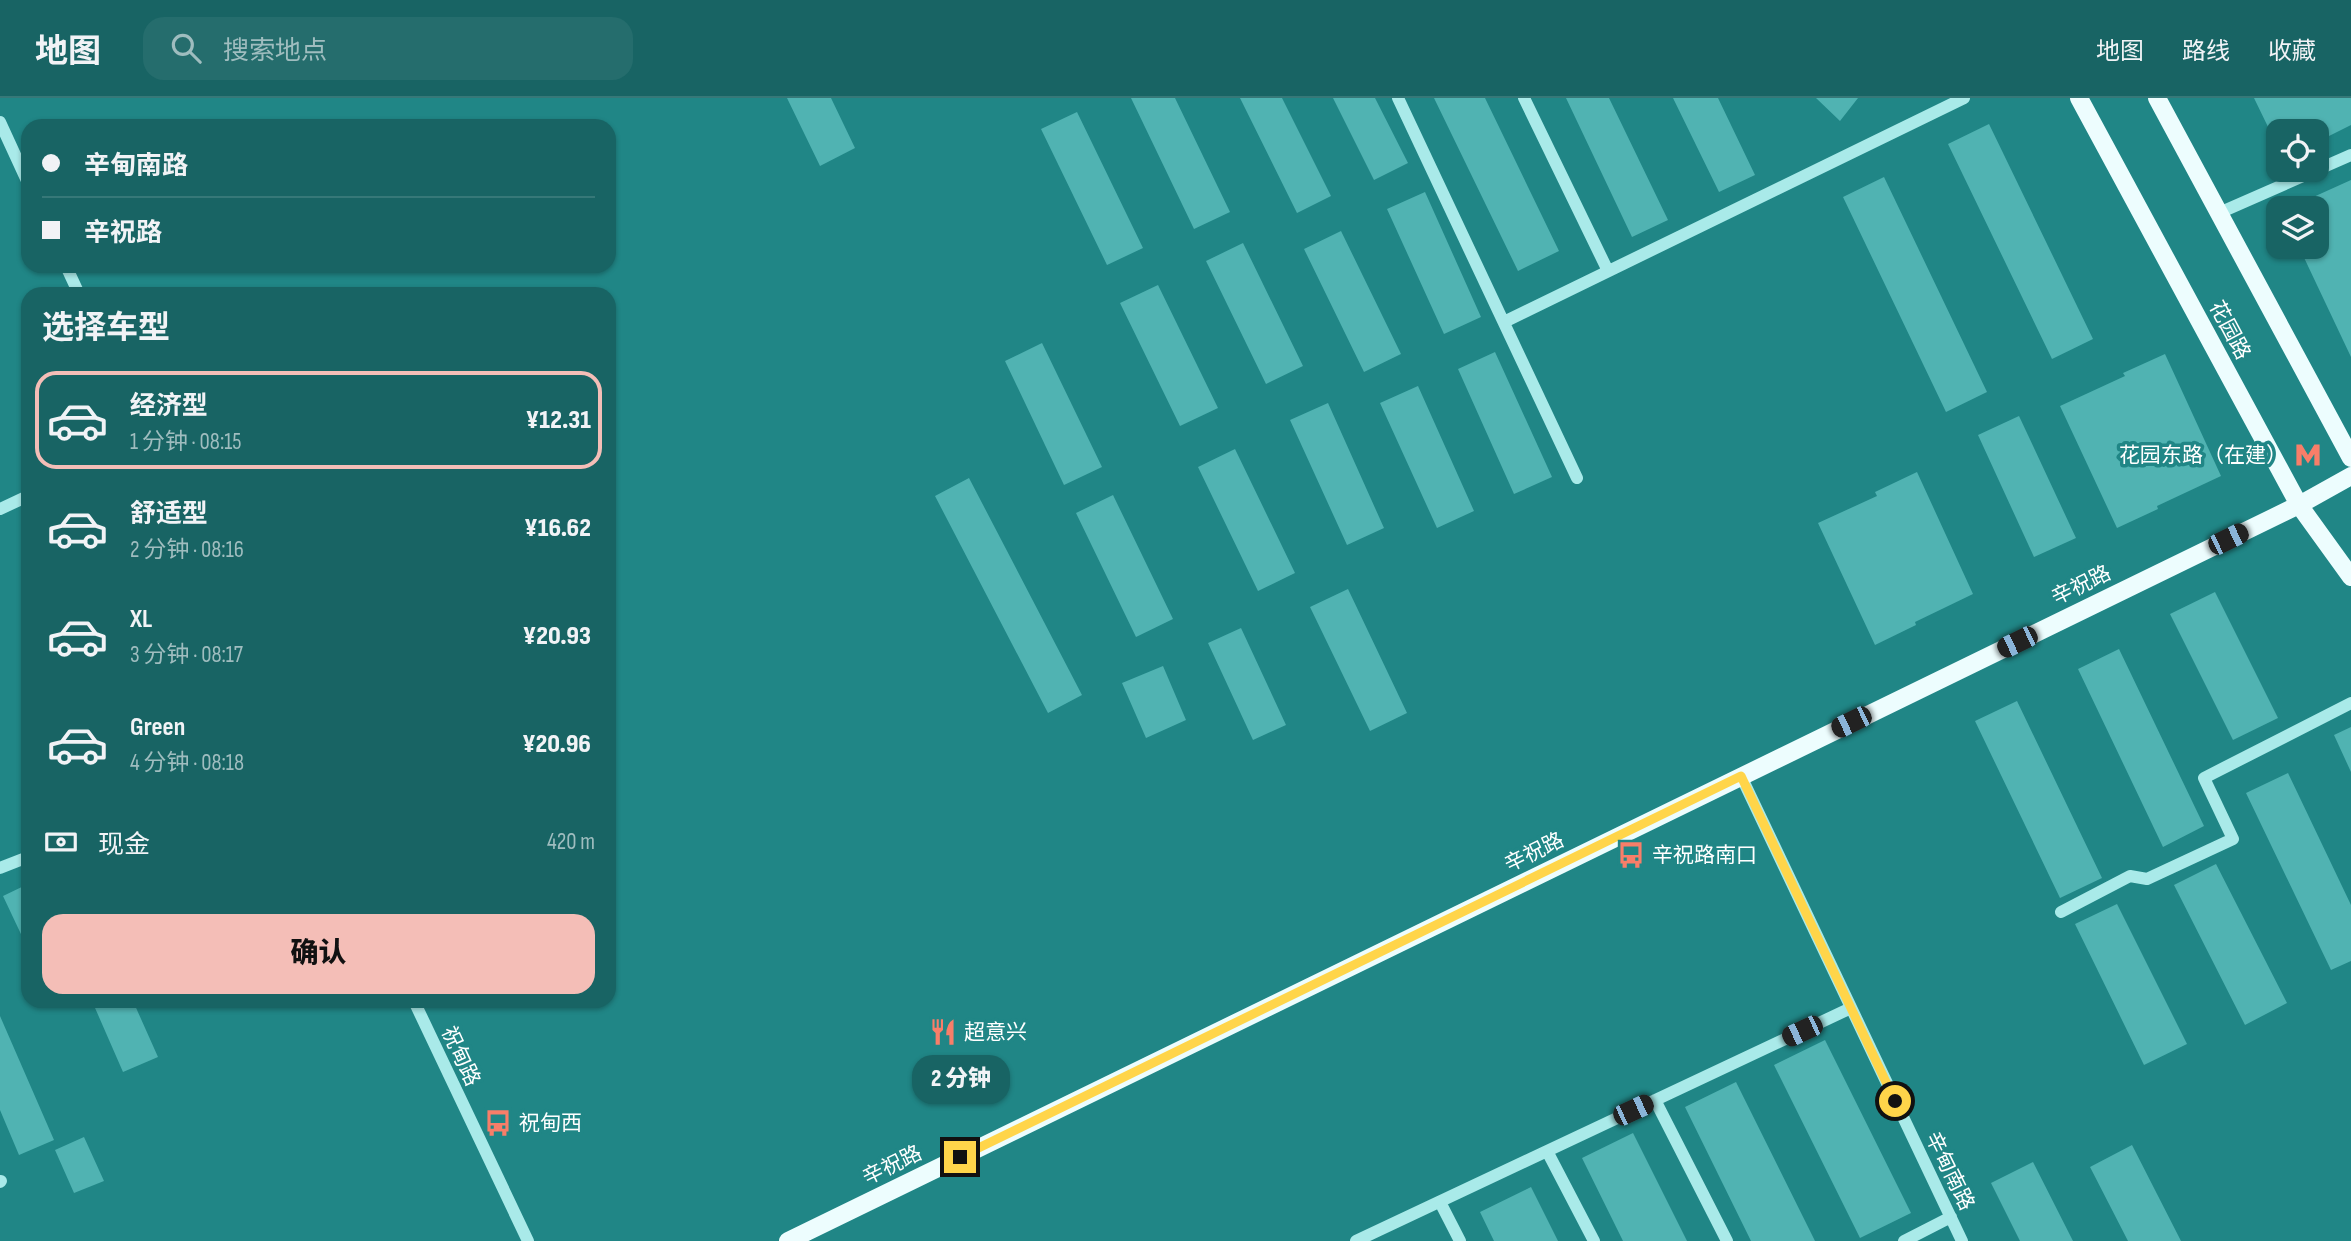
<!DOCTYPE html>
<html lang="zh">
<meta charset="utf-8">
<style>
:root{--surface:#186464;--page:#256d6d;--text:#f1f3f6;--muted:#9fbdbf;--line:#367878;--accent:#f4beb7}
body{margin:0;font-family:"Sofia Sans Condensed","Noto Sans SC",sans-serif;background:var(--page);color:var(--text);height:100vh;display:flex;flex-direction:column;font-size:26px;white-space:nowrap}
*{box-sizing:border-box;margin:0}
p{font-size:23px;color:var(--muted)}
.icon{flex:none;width:38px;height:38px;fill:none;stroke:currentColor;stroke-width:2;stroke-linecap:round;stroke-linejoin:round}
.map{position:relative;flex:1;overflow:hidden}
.sheet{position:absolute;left:21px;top:189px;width:595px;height:721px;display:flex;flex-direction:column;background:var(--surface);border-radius:21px;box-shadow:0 2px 5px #0004}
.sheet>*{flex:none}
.hud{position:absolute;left:21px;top:21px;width:595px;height:154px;border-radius:21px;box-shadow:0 2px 5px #0004;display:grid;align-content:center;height:154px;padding:0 21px;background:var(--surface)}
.buttons{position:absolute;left:2266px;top:21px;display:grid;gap:14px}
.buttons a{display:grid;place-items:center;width:63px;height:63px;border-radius:14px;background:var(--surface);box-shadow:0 2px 5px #0004;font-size:35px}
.end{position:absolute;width:32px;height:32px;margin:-16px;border:9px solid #ffd54a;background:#111;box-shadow:0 0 0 4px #111}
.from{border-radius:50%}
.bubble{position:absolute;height:49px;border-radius:21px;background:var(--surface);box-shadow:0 2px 5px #0004;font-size:23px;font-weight:800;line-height:49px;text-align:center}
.car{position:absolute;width:21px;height:42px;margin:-21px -10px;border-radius:9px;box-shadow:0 0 5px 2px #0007;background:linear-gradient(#222 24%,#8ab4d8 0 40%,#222 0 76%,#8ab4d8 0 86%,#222 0)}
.hud b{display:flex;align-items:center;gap:24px;height:66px;font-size:26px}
.hud b+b{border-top:2px solid var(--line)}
.hud i{width:18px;height:18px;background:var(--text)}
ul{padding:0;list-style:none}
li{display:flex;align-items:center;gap:21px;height:98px;margin:0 14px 10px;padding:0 7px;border:4px solid transparent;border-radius:21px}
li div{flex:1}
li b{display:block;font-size:26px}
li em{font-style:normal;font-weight:800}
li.on{border-color:var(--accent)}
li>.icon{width:63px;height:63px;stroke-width:1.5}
h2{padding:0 21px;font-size:32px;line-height:84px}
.pay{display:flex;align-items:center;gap:18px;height:77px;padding:0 21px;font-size:26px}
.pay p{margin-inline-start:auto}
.cta{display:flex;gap:14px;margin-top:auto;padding:14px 21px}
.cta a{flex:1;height:80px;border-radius:21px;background:var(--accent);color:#111;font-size:28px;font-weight:800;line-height:80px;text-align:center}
header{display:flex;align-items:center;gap:42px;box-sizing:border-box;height:98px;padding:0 35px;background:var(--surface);border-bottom:2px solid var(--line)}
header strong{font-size:33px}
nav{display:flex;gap:38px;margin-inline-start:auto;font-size:24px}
.search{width:490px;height:63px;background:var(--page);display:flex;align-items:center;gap:18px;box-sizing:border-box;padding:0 24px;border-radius:21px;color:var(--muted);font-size:26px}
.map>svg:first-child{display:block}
</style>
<header>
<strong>地图</strong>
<div class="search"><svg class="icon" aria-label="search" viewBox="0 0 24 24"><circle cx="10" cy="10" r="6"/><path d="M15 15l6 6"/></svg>搜索地点</div>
<nav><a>地图</a><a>路线</a><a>收藏</a></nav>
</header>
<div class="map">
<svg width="2351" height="1143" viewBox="0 0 2351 1143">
<rect width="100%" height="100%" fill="#208686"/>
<path fill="#50b3b2" d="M787,0H831L855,50L820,68Z
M1131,0H1175L1230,114L1194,131Z
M1240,0H1282L1331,98L1297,115Z
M1333,0H1375L1408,65L1374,82Z
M1434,0H1485L1559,153L1518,173Z
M1566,0H1609L1668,122L1632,139Z
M1673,0H1718L1755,77L1719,94Z
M1816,0H1858L1840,23Z
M2254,0H2351V27L2317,44V33H2270Z
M1077,14L1143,150L1107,167L1041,31Z
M1989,26L2093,241L2052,261L1948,46Z
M1884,79L1987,294L1946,314L1843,99Z
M2351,82V259L2299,149H2317V110H2289Z
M1425,94L1481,219L1444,236L1387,111Z
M1341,133L1401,256L1364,274L1304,151Z
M1243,145L1303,268L1266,286L1206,163Z
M1158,187L1218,310L1180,328L1120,205Z
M1042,245L1102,369L1064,387L1005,263Z
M1495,254L1552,379L1514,396L1458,271Z
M2165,256L2221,378L2157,408L2158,411L2117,430L2060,308L2125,278L2123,275Z
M1418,288L1474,413L1437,430L1380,305Z
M1328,305L1384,430L1347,447L1290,322Z
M2019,318L2076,440L2034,459L1978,337Z
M1235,351L1295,475L1258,493L1198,369Z
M1917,374L1973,496L1915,524L1916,527L1875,547L1818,425L1877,398L1875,394Z
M969,380L1082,597L1048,615L935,398Z
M1113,397L1173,521L1136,539L1076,415Z
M1348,491L1407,615L1370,633L1310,509Z
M2215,494L2278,620L2233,642L2170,516Z
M1241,530L1286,627L1253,642L1208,545Z
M2119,551L2204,728L2163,749L2078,571Z
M1163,568L1186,622L1146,640L1122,585Z
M2017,603L2102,780L2060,800L1975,623Z
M2351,629V674L2334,637Z
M2288,675L2351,807V863L2331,872L2246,695Z
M2216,766L2287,905L2245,927L2174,787Z
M28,786V851L3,798Z
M2117,806L2187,946L2144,967L2075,826Z
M92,903H133L158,959L123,974Z
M0,918L54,1042L19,1057L0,1012Z
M1825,942L1911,1115L1860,1140L1774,967Z
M1736,984L1815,1143H1751L1685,1009Z
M1633,1035L1687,1143H1623L1582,1060Z
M84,1039L104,1083L74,1095L55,1052Z
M2132,1047L2181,1143H2128L2090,1069Z
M2033,1064L2073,1143H2020L1991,1085Z
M1531,1089L1558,1143H1494L1480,1114Z"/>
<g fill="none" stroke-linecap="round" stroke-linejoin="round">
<path stroke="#a9eae9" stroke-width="12" d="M1398,0L1577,380
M1524,0L1608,173
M0,24L28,85
M2219,115L2351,57
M66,168L79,196
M1504,224L1964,0
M0,411L28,398
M1741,678L1962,1143
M0,770L28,759
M2061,814L2130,778L2147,781L2233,741L2204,680L2351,605
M414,903L528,1143
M1655,1002L1727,1143
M1547,1053L1594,1143
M0,1084L1,1083
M1440,1104L1460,1143
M1356,1143L1851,910
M1904,1143L1951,1119"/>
<path stroke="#edfdfe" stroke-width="18" d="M2079,0L2299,407L2351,479
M2157,0L2351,360
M788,1143L2299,407L2351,378"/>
</g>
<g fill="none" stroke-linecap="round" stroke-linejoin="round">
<path stroke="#ffd54a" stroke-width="9" d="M960,1059L1741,678L1895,1003"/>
</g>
<defs>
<symbol id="metro-bare" viewBox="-9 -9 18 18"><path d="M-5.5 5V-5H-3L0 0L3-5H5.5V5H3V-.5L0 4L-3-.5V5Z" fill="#f87e69" stroke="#208686" stroke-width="2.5" paint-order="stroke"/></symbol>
<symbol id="bus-bare" viewBox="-9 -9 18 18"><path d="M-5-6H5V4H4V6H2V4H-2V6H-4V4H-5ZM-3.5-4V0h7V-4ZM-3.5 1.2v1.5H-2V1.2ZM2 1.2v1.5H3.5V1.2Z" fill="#f87e69" stroke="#208686" stroke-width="2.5" paint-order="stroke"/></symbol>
<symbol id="restaurant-bare" viewBox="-9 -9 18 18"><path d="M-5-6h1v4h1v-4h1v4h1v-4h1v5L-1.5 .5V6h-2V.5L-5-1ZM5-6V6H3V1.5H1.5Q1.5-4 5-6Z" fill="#f87e69" stroke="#208686" stroke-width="2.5" paint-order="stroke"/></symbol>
</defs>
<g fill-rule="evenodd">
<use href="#metro-bare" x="2289" y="338" width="38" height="38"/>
<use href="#bus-bare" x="1612" y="738" width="38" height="38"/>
<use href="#restaurant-bare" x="924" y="915" width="38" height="38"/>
<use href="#bus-bare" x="479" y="1006" width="38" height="38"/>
</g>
<g text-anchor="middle" stroke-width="7" stroke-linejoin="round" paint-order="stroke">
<g font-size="21" fill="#fff" stroke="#208686">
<text transform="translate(2230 232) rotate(62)" y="7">花园路</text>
<text transform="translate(2081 487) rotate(-26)" y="7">辛祝路</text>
<text transform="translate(1534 754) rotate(-26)" y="7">辛祝路</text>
<text transform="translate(461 958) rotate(65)" y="7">祝甸路</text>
<text transform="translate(892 1067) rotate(-26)" y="7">辛祝路</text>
<text transform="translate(1950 1073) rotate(64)" y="7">辛甸南路</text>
</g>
<g font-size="21" fill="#fff" stroke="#208686" text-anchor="start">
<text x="2287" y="364" text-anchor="end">花园东路（在建）</text>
<text x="1652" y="764">辛祝路南口</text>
<text x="964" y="941">超意兴</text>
<text x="519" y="1032">祝甸西</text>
</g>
</g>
</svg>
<div class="buttons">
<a><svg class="icon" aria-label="locate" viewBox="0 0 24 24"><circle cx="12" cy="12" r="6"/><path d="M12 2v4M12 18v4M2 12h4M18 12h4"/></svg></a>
<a><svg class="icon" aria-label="layers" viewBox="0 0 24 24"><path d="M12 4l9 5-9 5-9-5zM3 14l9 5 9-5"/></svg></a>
</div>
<i class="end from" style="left:1895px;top:1003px"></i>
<i class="end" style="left:960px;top:1059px"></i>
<div class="bubble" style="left:912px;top:957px;width:98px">2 分钟</div>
<i class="car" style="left:2228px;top:441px;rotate:64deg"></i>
<i class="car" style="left:2017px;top:544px;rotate:244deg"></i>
<i class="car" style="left:1851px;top:624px;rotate:244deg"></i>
<i class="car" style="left:1802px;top:933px;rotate:245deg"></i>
<i class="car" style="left:1633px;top:1012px;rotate:65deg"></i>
<div class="hud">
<b><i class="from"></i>辛甸南路</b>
<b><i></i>辛祝路</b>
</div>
<section class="sheet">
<h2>选择车型</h2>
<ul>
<li class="on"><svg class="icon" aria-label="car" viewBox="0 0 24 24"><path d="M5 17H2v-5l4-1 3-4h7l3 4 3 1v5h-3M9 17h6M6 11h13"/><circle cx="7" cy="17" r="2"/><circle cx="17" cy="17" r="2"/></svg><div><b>经济型</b><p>1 分钟 · 08:15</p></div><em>¥12.31</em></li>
<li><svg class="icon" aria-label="car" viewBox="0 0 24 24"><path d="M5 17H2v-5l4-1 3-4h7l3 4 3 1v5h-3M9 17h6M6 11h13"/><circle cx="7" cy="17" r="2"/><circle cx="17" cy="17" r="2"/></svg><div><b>舒适型</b><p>2 分钟 · 08:16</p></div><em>¥16.62</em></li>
<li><svg class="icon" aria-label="car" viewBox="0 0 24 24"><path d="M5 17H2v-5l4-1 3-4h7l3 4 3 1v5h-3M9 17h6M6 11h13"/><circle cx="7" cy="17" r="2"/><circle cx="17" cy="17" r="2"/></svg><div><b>XL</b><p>3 分钟 · 08:17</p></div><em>¥20.93</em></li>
<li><svg class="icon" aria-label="car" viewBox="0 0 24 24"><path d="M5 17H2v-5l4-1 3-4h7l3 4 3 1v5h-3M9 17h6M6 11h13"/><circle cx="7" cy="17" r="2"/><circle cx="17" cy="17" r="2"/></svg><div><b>Green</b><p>4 分钟 · 08:18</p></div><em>¥20.96</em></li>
</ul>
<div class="pay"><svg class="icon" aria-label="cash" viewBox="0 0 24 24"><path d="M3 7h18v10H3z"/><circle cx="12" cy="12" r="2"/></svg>现金<p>420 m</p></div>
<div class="cta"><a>确认</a></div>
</section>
</div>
